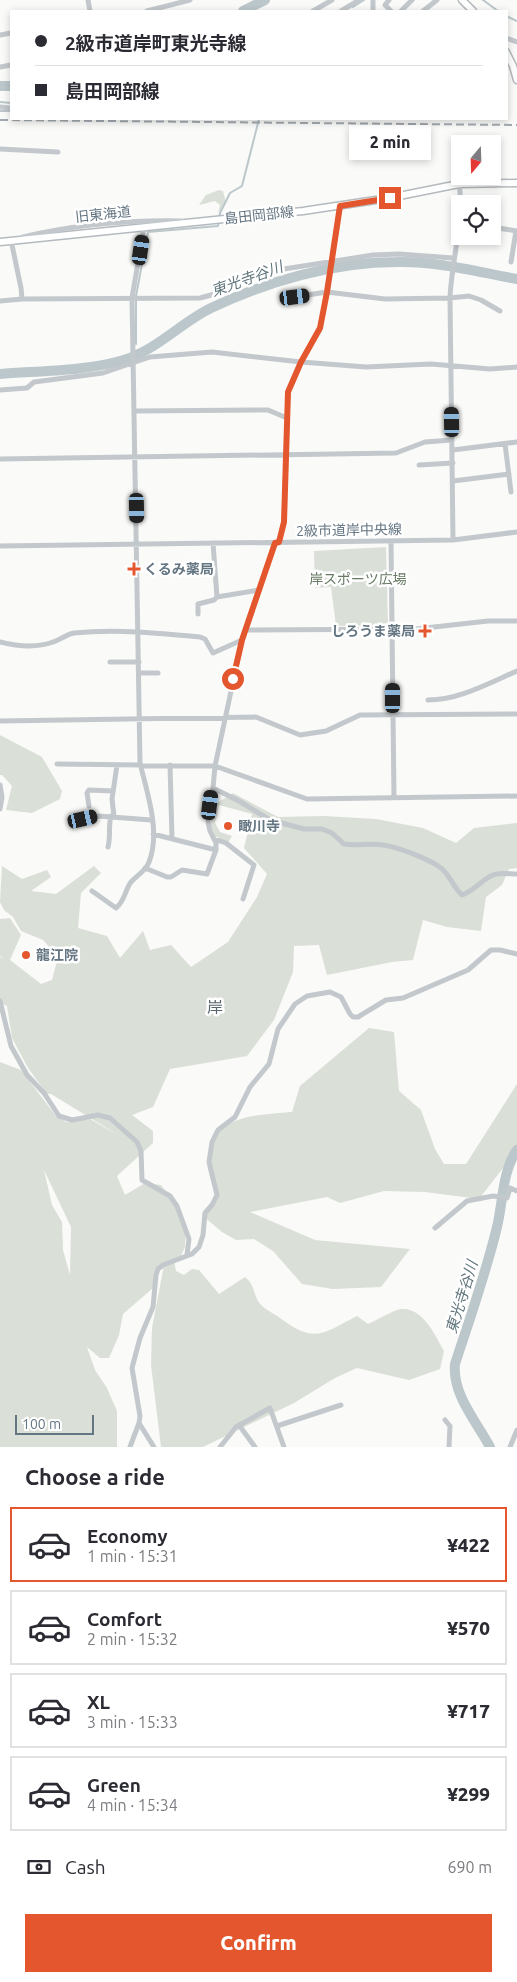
<!DOCTYPE html>
<meta charset="utf-8">
<style>
:root{--surface:#fff;--page:#f2f2f3;--text:#2b2b33;--muted:#7c7c81;--line:#e1e1e2;--accent:#e4572e}
body{margin:0;font-family:Ubuntu,"Noto Sans JP",sans-serif;background:var(--page);color:var(--text);height:100vh;display:flex;flex-direction:column;font-size:19px;white-space:nowrap}
*{box-sizing:border-box;margin:0}
p{font-size:16px;color:var(--muted)}
.icon{flex:none;width:28px;height:28px;fill:none;stroke:currentColor;stroke-width:2;stroke-linecap:round;stroke-linejoin:round}
.map{position:relative;height:1447px;overflow:hidden}
.side{display:flex;flex-direction:column;background:var(--surface);flex:1}
.side>*{flex:none}
.guide{position:absolute;left:10px;top:10px;width:498px;height:110px;border-radius:0px;box-shadow:0 2px 8px #0003;display:grid;align-content:center;height:110px;padding:0 25px;background:var(--surface)}
.needle{width:32px;rotate:199deg}
.controls{position:absolute;left:451px;top:135px;display:grid;gap:10px}
.controls a{display:grid;place-items:center;width:50px;height:50px;border-radius:0px;background:var(--surface);box-shadow:0 2px 8px #0003;font-size:25px}
.scale{position:absolute;left:15px;bottom:12px;width:79px;box-sizing:border-box;padding-left:5px;border:2px solid #657683;border-top:0;font-size:14px;line-height:18px;white-space:nowrap;color:#657683;-webkit-text-stroke:4px #fff;paint-order:stroke}
.end{position:absolute;width:22px;height:22px;margin:-11px;border:6px solid #e4572e;background:#fff;box-shadow:0 0 0 2px #fff}
.from{border-radius:50%}
.bubble{position:absolute;height:35px;border-radius:0px;background:var(--surface);box-shadow:0 2px 8px #0003;font-size:16px;font-weight:800;line-height:35px;text-align:center}
.car{position:absolute;width:15px;height:30px;margin:-15px -8px;border-radius:6px;box-shadow:0 0 4px 1px #0007;background:linear-gradient(#222 24%,#8ab4d8 0 40%,#222 0 76%,#8ab4d8 0 86%,#222 0)}
.guide b{display:flex;align-items:center;gap:18px;height:48px;font-size:19px}
.guide b+b{border-top:1px solid var(--line)}
.guide i{width:12px;height:12px;background:var(--text)}
ul{padding:0;list-style:none}
li{display:flex;align-items:center;gap:15px;height:75px;margin:0 10px 8px;padding:0 15px;border:2px solid var(--line);border-radius:0px}
li div{flex:1}
li b{display:block;font-size:19px}
li em{font-style:normal;font-weight:800}
li.on{border-color:var(--accent)}
li>.icon{width:45px;height:45px;stroke-width:1.5}
h2{padding:0 25px;font-size:22px;line-height:60px}
.pay{display:flex;align-items:center;gap:12px;height:55px;padding:0 25px;font-size:19px}
.pay p{margin-inline-start:auto}
.primary-button{display:flex;gap:10px;margin-top:auto;padding:10px 25px}
.primary-button a{flex:1;height:58px;border-radius:0px;background:var(--accent);color:#fff;font-size:20px;font-weight:800;line-height:58px;text-align:center}
.map>svg:first-child{display:block}
</style>
<div class="map">
<svg width="517" height="1447" viewBox="0 0 517 1447">
<rect width="100%" height="100%" fill="#fafaf8"/>
<path fill="#dadfd7" fill-rule="evenodd" d="M219,190L223,191L226,203L218,213L220,205L215,201L199,205L206,195Z
M386,547L388,625L336,626L331,587L315,588L314,551Z
M0,735L42,757L62,791L60,799L32,813L6,810L12,786L2,775H0Z
M233,793L278,817L324,816L376,819L423,828L456,843L474,828L517,823V868L509,869L502,885L486,897L481,931L447,927L423,920L413,960L392,962L327,975L319,945L294,946L293,972L274,1020L247,1056L170,1069L153,1107L132,1115L153,1131V1143L117,1176L125,1195L145,1183L161,1185L180,1211L186,1230L185,1247L181,1256L160,1267L153,1288L123,1314L119,1335L109,1358H100L87,1347L95,1370L107,1388L117,1411V1447H0V1062L21,1070L56,1116L66,1122L90,1119L123,1138L51,1094H47L28,1068L12,1038L7,1006L0,1003V957L4,958L0,956V919L10,918L21,935L10,960L41,984L52,980L58,957L43,940L21,931L13,917L4,910L0,902L2,866L22,879L47,870L51,877L31,891L56,894L94,866L101,873L81,893L78,928L107,936L120,958L143,931L150,950L171,945L191,967L228,942L257,897L267,874L244,848L252,814L219,805L215,823L220,832L232,836L228,843L215,836L210,824L214,805ZM44,1170L71,1227L70,1275L63,1250L62,1222L52,1205Z
M369,1028L394,1032L399,1091L421,1110L435,1149L444,1164H466L517,1084V1150L479,1199L425,1192L384,1191L340,1203L327,1197L250,1212L315,1240L410,1249L381,1287L333,1289L302,1284L273,1251L254,1239L236,1240L222,1232L202,1215L218,1197C209,1178 203,1161 214,1142C216,1138 218,1132 222,1129C238,1114 272,1114 292,1112L300,1086Z
M174,1260L176,1271L184,1275L192,1269L199,1270L219,1294L245,1277C254,1284 253,1292 258,1301C262,1308 273,1313 280,1318C315,1344 322,1334 357,1316L368,1324C376,1321 393,1310 401,1309C423,1307 435,1335 444,1351L440,1369L409,1380L357,1368L335,1378L294,1403L203,1447H161L151,1365L152,1328L164,1265Z"/>
<g fill="none" stroke-linecap="round" stroke-linejoin="round">
<path stroke="#bbc7cb" stroke-width="2" d="M483,0L498,11
M353,7L364,0
M302,11H305
M506,16L517,21
M0,102L11,103
M0,111H11
M136,344V296L148,232L218,226L220,213L230,193L242,186L259,119H297"/>
<path stroke="#bbc7cb" stroke-width="10" d="M243,11L265,0
M0,86H11
M0,374C37,371 85,371 120,361C155,352 180,323 211,308C268,281 334,262 397,262C437,261 478,272 517,279
M490,1447C476,1421 452,1394 455,1364C470,1318 486,1273 497,1227C503,1203 502,1171 517,1150"/>
<defs>
<path id="major" d="M462,0L473,11
M506,52L513,66L517,80
M0,242L303,211L389,198L459,184L517,183"/>
</defs>
<use href="#major" stroke="#b5babe" stroke-width="9"/>
<path stroke="#c3c8cc" stroke-width="5" d="M88,0L90,11
M373,0V11
M389,0L385,5L391,11
M147,11L190,0
M313,11L332,0
M341,11L359,0
M401,11L412,0
M423,11L437,0
M0,35L11,33
M506,38L517,42
M0,67L11,65
M0,107L11,108
M0,149L58,152
M492,227L517,231
M23,237C74,225 129,220 181,221
M12,240H11L21,288L22,299
M511,262L516,231
M294,297L327,292L385,299L450,298L469,296L481,300L500,311
M0,301L22,299L200,298L211,295L242,281L284,269L373,255L399,254L453,258
M0,390L27,388L34,382L103,373L150,357L212,352L301,362L366,367L431,364L490,369L517,367
M135,411L268,410L287,418
M505,444L511,492
M453,450L517,442
M0,459L396,453L425,442L452,440
M419,465L453,463
M453,481L509,474
M453,540L450,298C451,264 465,216 459,184
M391,541L394,798
M279,542L284,522L288,392L301,362L320,329L327,292L340,206
M213,543L217,597L259,590
M275,543L242,640L215,766L213,788L239,801L270,820L304,829H322L332,833L344,844C357,846 370,843 383,845C398,847 429,859 441,868C450,875 453,887 462,895C474,891 481,880 493,875C499,872 510,874 517,874
M0,546L453,540L517,532
M198,614V604L214,600L217,597
M245,630L416,629L488,621H517
M0,642C16,646 37,648 53,642C60,640 67,634 74,633C116,629 158,633 200,637L205,639L213,653L242,640
M110,662H139
M139,673H158
M428,700C459,700 489,683 517,671
M0,721L256,717L300,735L326,731L360,715L517,714
M57,764L140,765
M170,765L172,838
M141,766H215L307,799L517,796
M0,785L2,797L0,809
M89,806L87,793L89,790L113,791
M114,816L112,799L117,765
M83,819L98,816L151,820
M153,834L216,850
M214,839L226,843L254,865L243,899
M108,847C111,836 108,827 111,816
M145,868L167,877H171L182,870L207,874L216,850V843L210,831L208,822L213,788
M92,891L116,908C125,901 125,890 131,882C137,875 146,871 149,862C161,832 147,793 140,763L132,298L144,227
M0,1001L11,1046L27,1075L44,1093L59,1116L72,1120L98,1115L110,1118L137,1142L141,1151L142,1180L170,1196L177,1206L189,1239L187,1255
M435,1228L467,1201L493,1196L507,1198L510,1188L517,1191
M445,1420L450,1426L449,1447
M139,1423L154,1447
M239,1425L255,1447
M277,1426L341,1405
M130,1447L139,1423L140,1416L132,1368L140,1338L153,1307L156,1275L158,1269L163,1265L192,1254L199,1247L203,1235L205,1213L212,1205L217,1195L209,1162L212,1142L218,1130L235,1117L250,1087L269,1064L278,1029L295,1004L307,996L330,992L341,997L350,1014L353,1017H358L386,1000L403,998L468,970L491,950H500L517,954
M220,1447L236,1427L270,1408L284,1447
M510,1447L517,1430"/>
<use href="#major" stroke="#fff" stroke-width="6"/>
<path stroke="#a2aab0" stroke-width="2" stroke-dasharray="8 4" stroke-linecap="butt" d="M0,120L517,125"/>
</g>
<g fill="none" stroke-linecap="round" stroke-linejoin="round">
<path stroke="#e4572e" stroke-width="6" d="M233,679L242,640L275,543L279,542L284,522L288,392L301,362L320,328L327,292L340,206L390,198"/>
</g>
<g fill="#e4572e" stroke="#fff" stroke-width="2">
<path d="M131.5 561.5h5v5h5v5h-5v5h-5v-5h-5v-5h5z"/>
<path d="M422.5 623.5h5v5h5v5h-5v5h-5v-5h-5v-5h5z"/>
<circle cx="228" cy="826" r="5"/>
<circle cx="26" cy="955" r="5"/>
</g>
<g text-anchor="middle" stroke-width="5" stroke-linejoin="round" paint-order="stroke">
<g font-size="14" fill="#657683" stroke="#fff">
<text transform="translate(103 214) rotate(-6)" y="5">旧東海道</text>
<text transform="translate(259 215) rotate(-6)" y="5">島田岡部線</text>
<text transform="translate(349 530) rotate(-1)" y="5">2級市道岸中央線</text>
</g>
<g font-size="14" font-weight="bold" fill="#657683" stroke="#fff" text-anchor="start">
<text x="144" y="574">くるみ薬局</text>
<text x="415" y="636" text-anchor="end">しろうま薬局</text>
<text x="238" y="831">瞰川寺</text>
<text x="36" y="960">龍江院</text>
</g>
<g font-size="14" fill="#687a64" stroke="#fff">
<text x="358" y="584">岸スポーツ広場</text>
</g>
<g font-size="15" font-style="italic" fill="#60757c" stroke="#fff">
<text transform="translate(247 279) rotate(-20)" y="5">東光寺谷川</text>
<text transform="translate(462 1297) rotate(-73)" y="5">東光寺谷川</text>
</g>
<g font-size="16" fill="#57646e" stroke="#fff">
<text x="215" y="1013">岸</text>
</g>
</g>
</svg>
<div class="controls">
<a><svg class="needle" viewBox="-14 -14 28 28"><path d="M0-13l5 13h-10z" fill="#e53935"/><path d="M0 13l5-13h-10z" fill="#7c7c81"/></svg></a>
<a><svg class="icon" aria-label="locate" viewBox="0 0 24 24"><circle cx="12" cy="12" r="6"/><path d="M12 2v4M12 18v4M2 12h4M18 12h4"/></svg></a>
</div>
<div class="scale">100 m</div>
<i class="end from" style="left:233px;top:679px"></i>
<i class="end" style="left:390px;top:198px"></i>
<div class="bubble" style="left:349px;top:125px;width:82px">2 min</div>
<i class="car" style="left:141px;top:250px;rotate:8deg"></i>
<i class="car" style="left:295px;top:297px;rotate:83deg"></i>
<i class="car" style="left:452px;top:422px;rotate:359deg"></i>
<i class="car" style="left:137px;top:508px;rotate:179deg"></i>
<i class="car" style="left:393px;top:698px;rotate:0deg"></i>
<i class="car" style="left:210px;top:805px;rotate:7deg"></i>
<i class="car" style="left:83px;top:819px;rotate:77deg"></i>
<div class="guide">
<b><i class="from"></i>2級市道岸町東光寺線</b>
<b><i></i>島田岡部線</b>
</div>
</div>
<section class="side">
<h2>Choose a ride</h2>
<ul>
<li class="on"><svg class="icon" aria-label="car" viewBox="0 0 24 24"><path d="M5 17H2v-5l4-1 3-4h7l3 4 3 1v5h-3M9 17h6M6 11h13"/><circle cx="7" cy="17" r="2"/><circle cx="17" cy="17" r="2"/></svg><div><b>Economy</b><p>1 min · 15:31</p></div><em>¥422</em></li>
<li><svg class="icon" aria-label="car" viewBox="0 0 24 24"><path d="M5 17H2v-5l4-1 3-4h7l3 4 3 1v5h-3M9 17h6M6 11h13"/><circle cx="7" cy="17" r="2"/><circle cx="17" cy="17" r="2"/></svg><div><b>Comfort</b><p>2 min · 15:32</p></div><em>¥570</em></li>
<li><svg class="icon" aria-label="car" viewBox="0 0 24 24"><path d="M5 17H2v-5l4-1 3-4h7l3 4 3 1v5h-3M9 17h6M6 11h13"/><circle cx="7" cy="17" r="2"/><circle cx="17" cy="17" r="2"/></svg><div><b>XL</b><p>3 min · 15:33</p></div><em>¥717</em></li>
<li><svg class="icon" aria-label="car" viewBox="0 0 24 24"><path d="M5 17H2v-5l4-1 3-4h7l3 4 3 1v5h-3M9 17h6M6 11h13"/><circle cx="7" cy="17" r="2"/><circle cx="17" cy="17" r="2"/></svg><div><b>Green</b><p>4 min · 15:34</p></div><em>¥299</em></li>
</ul>
<div class="pay"><svg class="icon" aria-label="cash" viewBox="0 0 24 24"><path d="M3 7h18v10H3z"/><circle cx="12" cy="12" r="2"/></svg>Cash<p>690 m</p></div>
<div class="primary-button"><a>Confirm</a></div>
</section>
